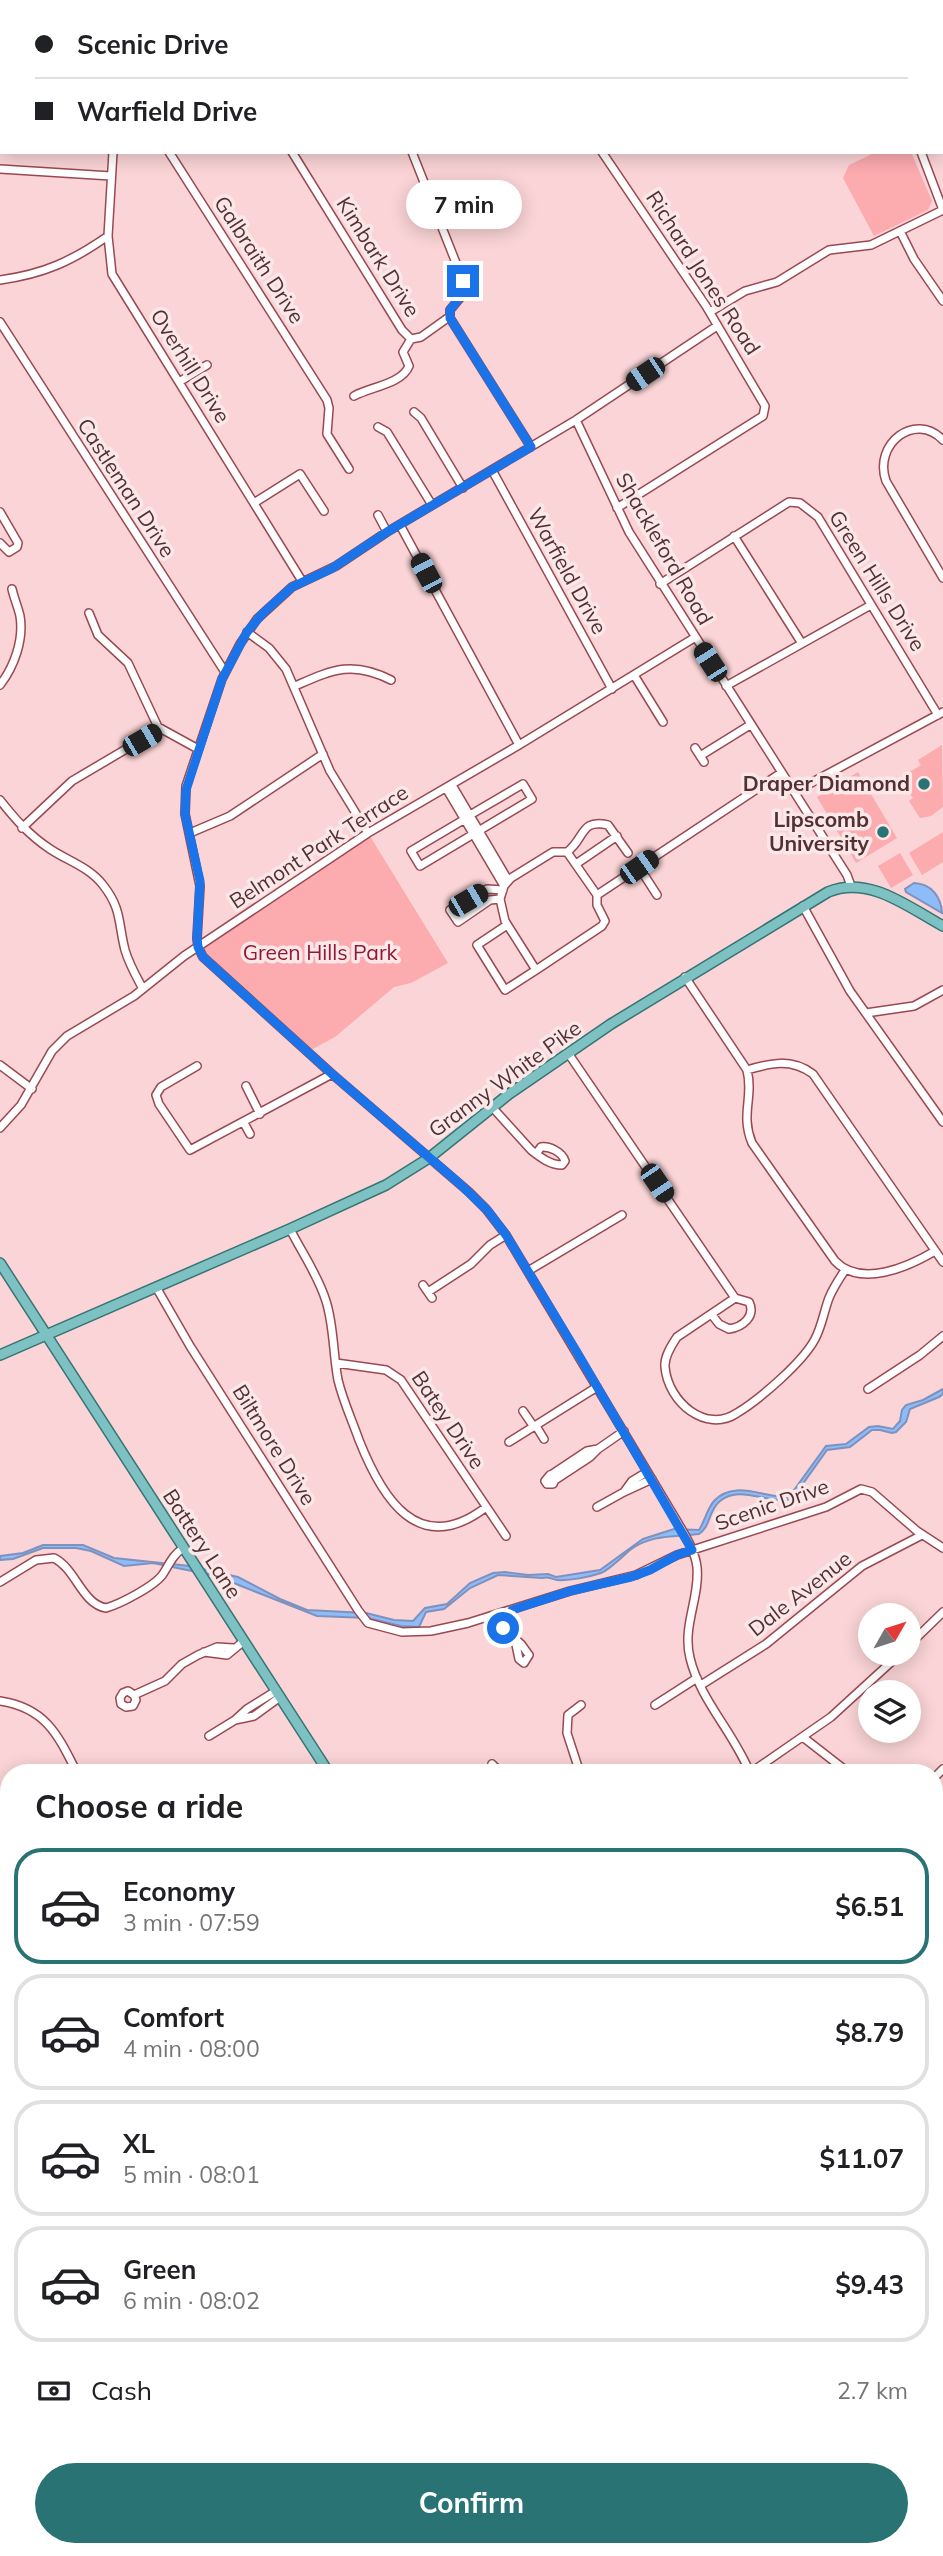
<!DOCTYPE html>
<meta charset="utf-8">
<style>
:root{--surface:#fff;--page:#f2f2f2;--text:#202124;--muted:#757577;--line:#e0e0e0;--accent:#297374}
body{margin:0;font-family:Mulish,sans-serif;background:var(--page);color:var(--text);height:100vh;display:flex;flex-direction:column;font-size:26px;white-space:nowrap}
*{box-sizing:border-box;margin:0}
p{font-size:23px;color:var(--muted)}
.icon{flex:none;width:38px;height:38px;fill:none;stroke:currentColor;stroke-width:2;stroke-linecap:round;stroke-linejoin:round}
.map{position:relative;flex:1;overflow:hidden}
.side{position:absolute;left:0px;top:1764px;width:943px;height:793px;display:flex;flex-direction:column;background:var(--surface);border-radius:28px 28px 0 0;box-shadow:0 4px 18px #0003}
.side>*{flex:none}
.banner{position:absolute;left:0px;top:0px;width:943px;height:154px;box-shadow:0 4px 18px #0003;display:grid;align-content:center;height:154px;padding:0 35px;background:var(--surface)}
.needle{width:46px;rotate:51deg}
.fabs{position:absolute;left:858px;top:1603px;display:grid;gap:14px}
.fabs a{display:grid;place-items:center;width:63px;height:63px;border-radius:50%;background:var(--surface);box-shadow:0 4px 18px #0003;font-size:35px}
.end{position:absolute;width:32px;height:32px;margin:-16px;border:9px solid #1a73e8;background:#fff;box-shadow:0 0 0 4px #fff}
.from{border-radius:50%}
.bubble{position:absolute;height:49px;border-radius:24px;background:var(--surface);box-shadow:0 4px 18px #0003;font-size:23px;font-weight:700;line-height:49px;text-align:center}
.car{position:absolute;width:21px;height:42px;margin:-21px -10px;border-radius:9px;box-shadow:0 0 5px 2px #0007;background:linear-gradient(#222 24%,#8ab4d8 0 40%,#222 0 76%,#8ab4d8 0 86%,#222 0)}
.banner b{display:flex;align-items:center;gap:24px;height:66px;font-size:26px}
.banner b+b{border-top:2px solid var(--line)}
.banner i{width:18px;height:18px;background:var(--text)}
ul{padding:0;list-style:none}
li{display:flex;align-items:center;gap:21px;height:116px;margin:0 14px 10px;padding:0 21px;border:4px solid var(--line);border-radius:28px}
li div{flex:1}
li b{display:block;font-size:26px}
li em{font-style:normal;font-weight:700}
li.on{border-color:var(--accent)}
li>.icon{width:63px;height:63px;stroke-width:1.5}
h2{padding:0 35px;font-size:32px;line-height:84px}
.pay{display:flex;align-items:center;gap:18px;height:77px;padding:0 35px;font-size:26px}
.pay p{margin-inline-start:auto}
.action{display:flex;gap:14px;margin-top:auto;padding:14px 35px}
.action a{flex:1;height:80px;border-radius:42px;background:var(--accent);color:#fff;font-size:28px;font-weight:700;line-height:80px;text-align:center}
.map>svg:first-child{display:block}
</style>
<div class="map">
<svg width="943" height="2556" viewBox="0 0 943 2556">
<rect width="100%" height="100%" fill="#fad4d6"/>
<path fill="#fcabaf" d="M876,152H911L932,201L928,210L874,236L843,178L849,165Z
M942,745L943,807L931,816L920,818L909,801L913,798L902,781L903,776L921,765L918,760Z
M858,772L897,838L856,863L817,797Z
M943,832V862L922,875L909,853Z
M368,833L448,963L411,983L394,987L335,1037L307,1052L214,969L198,947Z
M900,853L913,875L891,888L878,866Z"/>
<path fill="#8ebcf9" stroke="#7d92be" stroke-width="2" d="M914,883C932,884 941,897 942,913L906,892L905,889Z
M943,1389V1394L939,1397L910,1409L906,1422L896,1432L892,1433L880,1430H872L850,1447L827,1450L792,1499C768,1505 741,1484 720,1501C708,1511 711,1526 699,1534C675,1537 651,1534 630,1550C623,1556 608,1571 601,1573C589,1577 570,1581 557,1580C550,1579 549,1576 542,1578L498,1575L470,1588L444,1609L426,1612L419,1627L401,1626L368,1618L317,1616L216,1576L153,1563L124,1566L91,1551L76,1548H43L13,1559L0,1560V1556L23,1553L43,1545H83L114,1558L190,1566L238,1577L280,1599L307,1610L366,1613L394,1620L413,1621L425,1608L447,1604L470,1583L493,1573L505,1572L528,1575L548,1574L556,1577L600,1570L643,1539L674,1529L699,1530C705,1521 707,1509 714,1501C734,1479 764,1498 789,1497L826,1446L846,1444L869,1427L878,1426L893,1429L900,1421L902,1410L906,1405L923,1400Z"/>
<g fill="none" stroke-linecap="round" stroke-linejoin="round">
<path stroke="#7d92be" stroke-width="2" d="M222,2556L240,2548"/>
<defs>
<path id="minor" d="M352,0L353,2
M861,0V2
M209,2V0
M0,81H2
M113,152L108,236L112,274L302,581
M169,152L327,400L329,408L327,434L349,469
M292,152L402,330L411,339
M412,152L464,283V293L450,310V318L531,447
M602,152L706,306L765,406L763,416L617,508
M921,152L943,210
M0,169L111,176
M900,231L914,259L943,301
M0,280C44,274 72,261 108,236
M710,312L745,291L777,282L829,250L871,245L943,210
M0,322L225,672
M717,326L576,420L387,532L336,566L292,587L257,619L240,644L222,679L186,786L185,814L200,886L197,938L198,947L203,957L332,1074L469,1192L486,1209L506,1235L678,1523C686,1537 695,1551 697,1567C700,1598 682,1626 690,1658C700,1700 734,1733 750,1773
M411,339L421,337L449,317
M179,382L207,365
M354,396C370,387 402,384 409,366L403,352L411,339
M414,412L421,418L463,488
M576,420L629,532L847,875L851,886
M378,427L387,432L432,505
M943,440C915,411 873,444 886,481L943,578
M492,470L612,689
M254,503L300,474L324,511
M0,512L18,543L17,547L9,552L0,543
M378,515L387,532
M400,525L519,745
M734,536L801,642
M660,584L789,502L800,503L818,517L938,715
M89,613L98,635L128,663L158,727L198,749
M247,632L269,648L286,669L330,771L368,833
M634,675L663,722
M0,685C14,667 24,640 20,616C18,607 14,598 12,589
M295,686C332,670 352,660 391,680
M726,686L871,605
M695,748L704,762
M700,756L750,725
M452,785L508,880
M446,788L504,886
M794,792L943,712
M0,800C15,819 29,835 50,849C68,861 89,867 103,885C122,909 118,923 125,950C129,964 136,976 143,989
M465,819L411,851L420,866L532,799L523,784L470,815
M22,828L72,781L160,729
M190,833L230,816L323,754
M567,852L597,895V905L605,921L602,926L536,970L505,921L500,899L504,886L511,878L553,852H567C585,839 580,818 608,825L628,853
M576,864L617,836
M639,867L657,895
M597,895L781,773
M500,899L490,900L458,922L450,910L487,889L503,890
M803,906L850,991L943,1122
M507,925L477,945L505,990L536,970
M685,977L747,1070C754,1097 740,1114 752,1143L835,1261C861,1288 908,1267 935,1251
M866,1013L914,1006L943,990
M568,1053L735,1298L677,1337C671,1346 664,1357 665,1367C668,1402 706,1434 737,1413C760,1399 803,1362 815,1339C822,1326 824,1311 829,1298C833,1288 839,1279 845,1270
M0,1065L32,1089
M197,1066L161,1087L156,1095L159,1104L190,1150L332,1074
M747,1070C771,1063 791,1058 813,1074L943,1262
M246,1086L260,1114
M492,1107L531,1150C540,1157 550,1165 562,1165L565,1161C562,1152 550,1146 541,1147L536,1154
M244,1123L250,1134
M0,1128L21,1105L52,1051L67,1036L134,996L184,956L368,833L519,745L694,638
M290,1229C302,1253 318,1275 326,1301C334,1326 333,1354 338,1380C343,1401 352,1420 359,1440C382,1498 418,1558 485,1508
M528,1271L622,1215
M423,1285L432,1298
M156,1287L190,1346L358,1610L368,1623L402,1632L431,1631L468,1623L570,1591L636,1575L677,1555L826,1507L861,1489L872,1492L917,1531L943,1548
M428,1292L471,1264L490,1245L506,1235
M712,1315L719,1324L729,1329C743,1327 756,1316 749,1302L735,1298
M336,1363L386,1370L401,1380L506,1536
M868,1389L920,1355L943,1336
M523,1411L534,1427
M536,1426L544,1439
M509,1442L597,1387
M598,1449L624,1431
M647,1472L632,1481L624,1492L652,1479
M551,1475L587,1451L598,1449L590,1457L555,1480L553,1484H547L545,1481L550,1475L555,1480
M597,1507L624,1492
M0,1582L36,1560L54,1558C76,1569 82,1604 106,1608C120,1604 155,1586 163,1574C170,1563 173,1555 183,1548
M511,1610L512,1614L503,1628L521,1644L529,1655L524,1663L519,1659L515,1640
M908,1646L943,1612
M204,1652L227,1655L244,1641
M701,1685L766,1644L862,1566L922,1535
M276,1691L247,1709L235,1720L254,1716L280,1697
M134,1695L136,1700L133,1706L126,1707L121,1704L120,1698L123,1693L128,1691L134,1695L165,1681L182,1664L198,1655L217,1647L233,1648
M0,1701C46,1708 58,1735 77,1773
M655,1705L697,1678
M209,1736L235,1720
M804,1738L849,1773
M492,1764L501,1773
M580,1773L567,1733L568,1715L581,1705
M750,1773L831,1717L900,1654
M934,1778L943,1769
M0,1898L9,1894
M934,1903L943,1897
M0,2006L9,2004
M934,2066L943,2071
M0,2088L9,2107
M934,2111L943,2125
M934,2175L943,2170
M0,2273L9,2267
M934,2291L943,2285
M0,2545L4,2556
M281,2548L285,2556
M410,2548L414,2556
M563,2548L567,2556
M702,2548L706,2556"/>
<path id="major" d="M97,0L120,2
M592,2L600,0
M0,1263L329,1773
M0,1355L290,1229L386,1185L429,1158L509,1094L611,1024L828,892C869,875 908,907 943,926
M823,2548L825,2556"/>
</defs>
<use href="#minor" stroke="#984951" stroke-width="10"/>
<use href="#major" stroke="#377475" stroke-width="12"/>
<use href="#minor" stroke="#fff" stroke-width="7"/>
<use href="#major" stroke="#7dc1c2" stroke-width="9"/>
</g>
<g fill="none" stroke-linecap="round" stroke-linejoin="round">
<path stroke="#1a73e8" stroke-width="9" d="M463,281L464,292L450,310V318L531,447L387,532L331,569L292,587L262,614L247,632L222,679L186,790L185,814L200,881L197,938L198,947L203,957L332,1074L460,1184L488,1211L506,1235L578,1354L692,1550L677,1555L650,1570L631,1577L570,1591L512,1610V1614L505,1622L503,1628"/>
</g>
<g fill="#297374" stroke="#fae7e7" stroke-width="2.5">
<circle cx="924" cy="784" r="7"/>
<circle cx="883" cy="832" r="7"/>
</g>
<g text-anchor="middle" stroke-width="7" stroke-linejoin="round" paint-order="stroke">
<g font-size="21" fill="#543033" stroke="#fae7e7">
<text transform="translate(378 257) rotate(58)" y="7">Kimbark Drive</text>
<text transform="translate(259 260) rotate(57)" y="7">Galbraith Drive</text>
<text transform="translate(703 273) rotate(57)" y="7">Richard Jones Road</text>
<text transform="translate(190 366) rotate(58)" y="7">Overhill Drive</text>
<text transform="translate(126 488) rotate(57)" y="7">Castleman Drive</text>
<text transform="translate(664 549) rotate(60)" y="7">Shackleford Road</text>
<text transform="translate(567 571) rotate(61)" y="7">Warfield Drive</text>
<text transform="translate(877 581) rotate(58)" y="7">Green Hills Drive</text>
<text transform="translate(319 847) rotate(-33)" y="7">Belmont Park Terrace</text>
<text transform="translate(505 1079) rotate(-36)" y="7">Granny White Pike</text>
<text transform="translate(448 1420) rotate(56)" y="7">Batey Drive</text>
<text transform="translate(274 1445) rotate(58)" y="7">Biltmore Drive</text>
<text transform="translate(772 1505) rotate(-19)" y="7">Scenic Drive</text>
<text transform="translate(202 1544) rotate(57)" y="7">Battery Lane</text>
<text transform="translate(800 1594) rotate(-38)" y="7">Dale Avenue</text>
</g>
<g font-size="21" font-weight="bold" fill="#543033" stroke="#fae7e7" text-anchor="end">
<text x="910" y="791">Draper Diamond</text>
<text x="869" y="827">Lipscomb<tspan x="869" dy="24">University</tspan></text>
</g>
<g font-size="21" fill="#921733" stroke="#fae7e7">
<text x="320" y="960">Green Hills Park</text>
</g>
</g>
</svg>
<div class="fabs">
<a><svg class="needle" viewBox="-14 -14 28 28"><path d="M0-13l5 13h-10z" fill="#e53935"/><path d="M0 13l5-13h-10z" fill="#757577"/></svg></a>
<a><svg class="icon" aria-label="layers" viewBox="0 0 24 24"><path d="M12 4l9 5-9 5-9-5zM3 14l9 5 9-5"/></svg></a>
</div>
<i class="end from" style="left:503px;top:1628px"></i>
<i class="end" style="left:463px;top:281px"></i>
<div class="bubble" style="left:406px;top:180px;width:116px">7 min</div>
<i class="car" style="left:645px;top:374px;rotate:236deg"></i>
<i class="car" style="left:426px;top:573px;rotate:332deg"></i>
<i class="car" style="left:710px;top:662px;rotate:327deg"></i>
<i class="car" style="left:142px;top:740px;rotate:60deg"></i>
<i class="car" style="left:639px;top:867px;rotate:55deg"></i>
<i class="car" style="left:468px;top:900px;rotate:60deg"></i>
<i class="car" style="left:657px;top:1183px;rotate:146deg"></i>
<div class="banner">
<b><i class="from"></i>Scenic Drive</b>
<b><i></i>Warfield Drive</b>
</div>
<section class="side">
<h2>Choose a ride</h2>
<ul>
<li class="on"><svg class="icon" aria-label="car" viewBox="0 0 24 24"><path d="M5 17H2v-5l4-1 3-4h7l3 4 3 1v5h-3M9 17h6M6 11h13"/><circle cx="7" cy="17" r="2"/><circle cx="17" cy="17" r="2"/></svg><div><b>Economy</b><p>3 min · 07:59</p></div><em>$6.51</em></li>
<li><svg class="icon" aria-label="car" viewBox="0 0 24 24"><path d="M5 17H2v-5l4-1 3-4h7l3 4 3 1v5h-3M9 17h6M6 11h13"/><circle cx="7" cy="17" r="2"/><circle cx="17" cy="17" r="2"/></svg><div><b>Comfort</b><p>4 min · 08:00</p></div><em>$8.79</em></li>
<li><svg class="icon" aria-label="car" viewBox="0 0 24 24"><path d="M5 17H2v-5l4-1 3-4h7l3 4 3 1v5h-3M9 17h6M6 11h13"/><circle cx="7" cy="17" r="2"/><circle cx="17" cy="17" r="2"/></svg><div><b>XL</b><p>5 min · 08:01</p></div><em>$11.07</em></li>
<li><svg class="icon" aria-label="car" viewBox="0 0 24 24"><path d="M5 17H2v-5l4-1 3-4h7l3 4 3 1v5h-3M9 17h6M6 11h13"/><circle cx="7" cy="17" r="2"/><circle cx="17" cy="17" r="2"/></svg><div><b>Green</b><p>6 min · 08:02</p></div><em>$9.43</em></li>
</ul>
<div class="pay"><svg class="icon" aria-label="cash" viewBox="0 0 24 24"><path d="M3 7h18v10H3z"/><circle cx="12" cy="12" r="2"/></svg>Cash<p>2.7 km</p></div>
<div class="action"><a>Confirm</a></div>
</section>
</div>
